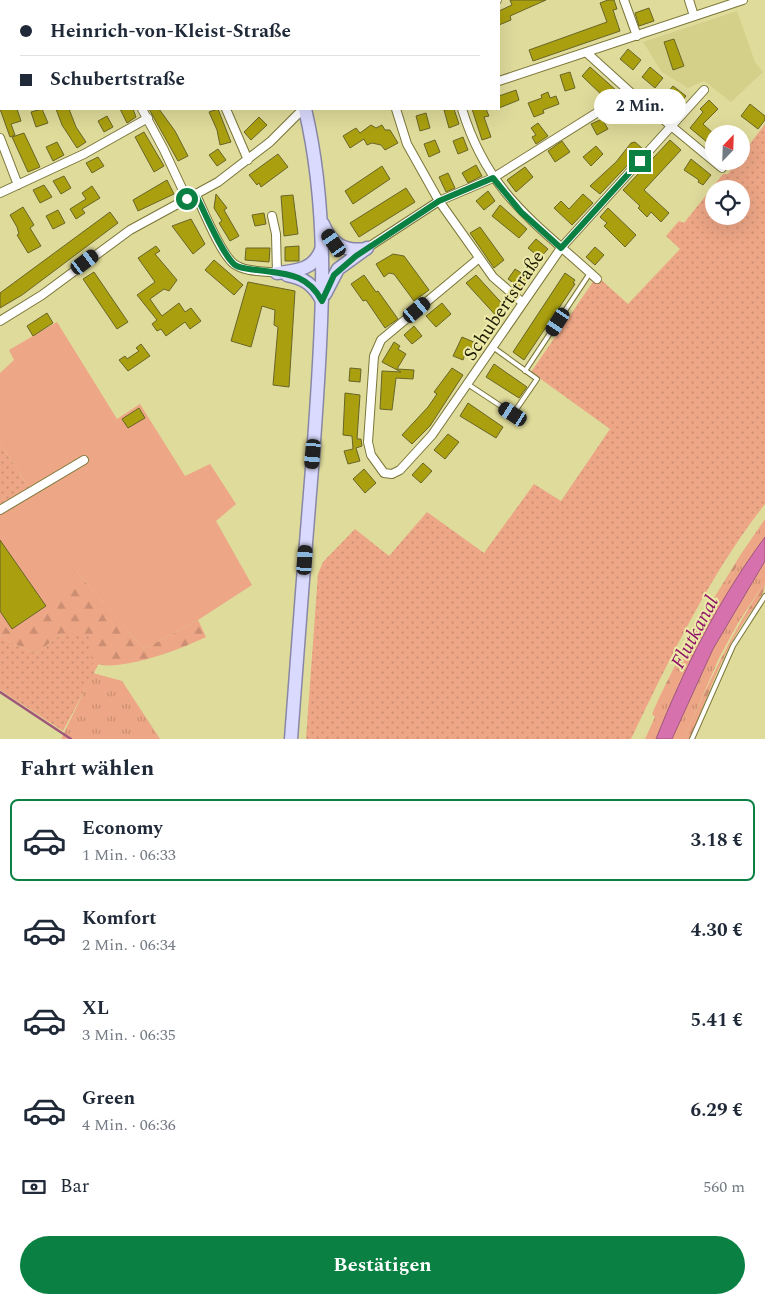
<!DOCTYPE html>
<html lang="de">
<meta charset="utf-8">
<style>
:root{--surface:#fff;--page:#f6f6f7;--text:#1f2937;--muted:#747a83;--line:#e0e1e3;--accent:#0b8043}
body{margin:0;font-family:Spectral,serif;background:var(--page);color:var(--text);height:100vh;display:flex;flex-direction:column;font-size:19px;white-space:nowrap}
*{box-sizing:border-box;margin:0}
p{font-size:16px;color:var(--muted)}
.icon{flex:none;width:28px;height:28px;fill:none;stroke:currentColor;stroke-width:2;stroke-linecap:round;stroke-linejoin:round}
.map{position:relative;height:739px;overflow:hidden}
.drawer{display:flex;flex-direction:column;background:var(--surface);flex:1}
.drawer>*{flex:none}
.hud{position:absolute;left:0px;top:0px;width:500px;height:110px;box-shadow:0 5px 20px #0002;display:grid;align-content:center;height:110px;padding:0 20px;background:var(--surface)}
.needle{width:32px;rotate:23deg}
.fabs{position:absolute;left:705px;top:125px;display:grid;gap:10px}
.fabs a{display:grid;place-items:center;width:45px;height:45px;border-radius:50%;background:var(--surface);box-shadow:0 5px 20px #0002;font-size:25px}
.end{position:absolute;width:22px;height:22px;margin:-11px;border:6px solid #0b8043;background:#fff;box-shadow:0 0 0 2px #fff}
.from{border-radius:50%}
.bubble{position:absolute;height:35px;border-radius:18px;background:var(--surface);box-shadow:0 5px 20px #0002;font-size:16px;font-weight:700;line-height:35px;text-align:center}
.car{position:absolute;width:15px;height:30px;margin:-15px -8px;border-radius:6px;box-shadow:0 0 4px 1px #0007;background:linear-gradient(#222 24%,#8ab4d8 0 40%,#222 0 76%,#8ab4d8 0 86%,#222 0)}
.hud b{display:flex;align-items:center;gap:18px;height:48px;font-size:19px}
.hud b+b{border-top:1px solid var(--line)}
.hud i{width:12px;height:12px;background:var(--text)}
ul{padding:0;list-style:none}
li{display:flex;align-items:center;gap:15px;height:82px;margin:0 10px 8px;padding:0 10px;border:2px solid transparent;border-radius:8px}
li div{flex:1}
li b{display:block;font-size:19px}
li em{font-style:normal;font-weight:700}
li.on{border-color:var(--accent)}
li>.icon{width:45px;height:45px;stroke-width:1.5}
h2{padding:0 20px;font-size:22px;line-height:60px}
.pay{display:flex;align-items:center;gap:12px;height:55px;padding:0 20px;font-size:19px}
.pay p{margin-inline-start:auto}
.cta{display:flex;gap:10px;margin-top:auto;padding:10px 20px}
.cta a{flex:1;height:58px;border-radius:30px;background:var(--accent);color:#fff;font-size:20px;font-weight:700;line-height:58px;text-align:center}
.map>svg:first-child{display:block}
</style>
<div class="map">
<svg width="765" height="739" viewBox="0 0 765 739">
<defs>
<pattern id="grass-tufts" width="24" height="20" patternUnits="userSpaceOnUse" patternTransform="scale(1.25)"><rect width="24" height="20" fill="#eda686"/><path d="M3 7l-1-3M5 7V3M7 7l1-3M15 17l-1-3M17 17v-4M19 17l1-3" fill="none" stroke="#cb8e72"/></pattern>
<pattern id="forest-firs" width="22" height="20" patternUnits="userSpaceOnUse" patternTransform="scale(1.25)"><rect width="22" height="20" fill="#eda686"/><path d="M5 1l3.5 6h-7zM16 11l3.5 6h-7z" fill="#cb8e72"/></pattern>
<pattern id="park-dots" width="8" height="8" patternUnits="userSpaceOnUse" patternTransform="scale(1.25)"><rect width="8" height="8" fill="#eda686"/><path d="M2 2h.1M6 6h.1" fill="none" stroke="#cb8e72" stroke-width="1.8" stroke-linecap="round"/></pattern>
</defs>
<rect width="100%" height="100%" fill="#dfdb9b"/>
<path fill="#d5d089" d="M737,11L755,62L763,72L731,102L704,81L688,88L662,72L643,42Z"/>
<path fill="url(#grass-tufts)" d="M765,519V537L726,596L699,643L656,739H645L655,717L652,714L659,698L663,699L687,649L743,556L741,554Z
M765,561V582L738,623L719,658L684,739H672L713,649Z
M93,673L122,681L160,739H61Z"/>
<path fill="url(#forest-firs)" d="M741,554L743,556L687,649L663,700L659,698L684,647Z
M75,570L144,649L198,620L206,637C181,649 120,673 93,663C85,660 69,640 62,633L36,654L6,640L0,635V619L11,633Z
M765,582C765,596 754,607 746,619C721,655 707,699 690,739H684C708,683 732,633 765,582Z"/>
<path fill="url(#park-dots)" fill-rule="evenodd" d="M765,124V504C710,574 670,658 631,739H306L318,574L323,562L355,529L389,556L427,512L484,553L534,484L561,501L610,429L531,372L597,276L628,304L680,249L666,236L679,221L684,223L723,174H728L737,161H741V156ZM714,189H741V216H714Z
M0,443L29,488L0,506Z
M62,633L89,634L92,663H99L63,731L0,690V635L6,640L36,654Z"/>
<path fill="#eda686" d="M57,322L117,419L140,404L185,476L210,464L236,504L216,521L252,585L198,620L144,649L75,570L51,608L11,633L0,619V506L29,488L0,443V373L14,360L9,350Z"/>
<path fill="#d671ad" stroke="#9e577a" d="M765,537V561L713,649L672,739H656C684,668 719,599 765,537Z"/>
<g fill="none" stroke-linecap="round" stroke-linejoin="round">
<path stroke="#9e577a" stroke-width="2.5" d="M0,692L71,739"/>
</g>
<path fill="#a99f0f" stroke="#696527" d="M510,0H546L510,16L511,20L499,25V11L512,5Z
M608,0H614L617,9L613,10L620,31L533,61L529,50L607,22L600,3Z
M649,8L654,21L639,26L635,13Z
M674,39L684,66L673,70L664,42Z
M628,49L641,60L633,70L620,59Z
M590,67L617,91L612,97L607,100L582,76Z
M650,67L663,78L655,88L642,77Z
M570,72L575,88L565,91L560,75Z
M673,86L686,96L678,106L664,96Z
M516,90L519,100L499,108V96Z
M548,92L550,98L556,96L559,104L543,110L544,113L534,117L528,103L542,98L541,95Z
M709,100L718,109L703,124L714,134L708,143L690,128L703,112L700,109Z
M629,102L635,112L625,118L619,109Z
M750,104L765,116V120L758,129L741,116Z
M0,109H17L21,121L11,124L15,135L10,137Z
M42,109L48,123L36,127L31,112Z
M56,109H69L76,127L86,142L77,148L62,125Z
M120,109H133L136,117L127,123Z
M149,109H159L175,131L188,156L178,161Z
M218,109L231,142L220,145L217,130L209,112Z
M454,109L459,124L449,128L444,110Z
M472,109H486L489,116L484,117L491,137L482,140Z
M426,113L430,128L420,131L416,116Z
M107,116L113,127L104,132L98,121Z
M259,117L267,125L251,140L244,132Z
M602,119L608,129L597,135L591,124Z
M538,123L548,136L536,144L532,137L536,135L531,128Z
M371,125L376,128L382,125L385,130H390L398,143L385,150L381,145L372,143L367,145L364,139L350,148L343,136L356,128L360,133Z
M144,132L164,166L154,172L135,137Z
M24,133L40,167L28,172L12,137Z
M463,137L468,150L458,154L453,141Z
M435,140L440,152L429,157L424,144Z
M670,140L681,150L644,190L669,213L661,222L651,212L647,217L638,208L640,206L623,190Z
M562,141L570,152L555,162L548,151Z
M57,142L64,155L53,161L46,147Z
M635,142L643,149L600,194L590,186L616,162L631,143Z
M596,146L603,154L591,166L583,157Z
M218,149L226,160L217,166L209,155Z
M278,154L288,167L261,187L259,183L257,185L249,175Z
M98,157L104,166L92,173L86,163Z
M691,159L711,175L703,185L698,182L699,180L684,170Z
M476,165L482,176L468,183L462,173Z
M382,166L390,179L353,204L345,191Z
M525,167L533,177L516,192L507,180Z
M448,173L455,188L446,192L439,177Z
M64,176L71,188L61,194L53,181Z
M167,180L174,194L138,211L133,200Z
M44,185L52,197L40,203L33,190Z
M92,186L100,198L82,209L85,213L76,219L70,209L86,199L82,193Z
M406,188L415,202L359,237L350,223Z
M488,191L495,201L484,210L476,201Z
M216,194L227,208L224,210L239,236L230,241L219,223L222,221L214,208Z
M583,194L593,203L572,225L554,208L561,201L569,209Z
M293,195L298,234L284,236L281,196Z
M500,205L527,229L519,238L492,216Z
M23,207L34,225L30,228L41,246L28,253L17,235L19,234L17,227L10,215Z
M608,208L636,235L625,247L604,226L607,223L600,217Z
M58,210L65,223L53,229L46,216Z
M110,212L118,223L22,295L0,308V293Z
M264,213L266,224L255,226L252,215Z
M191,219L205,244L193,254L172,226Z
M480,227L504,260L494,268L470,233Z
M536,239L548,249L540,258L528,248Z
M156,246L160,251L155,254L177,280L169,291L164,289L150,299L152,302L162,316L179,303L185,312L191,308L201,321L190,329L185,322L166,336L161,329L157,331L152,324L157,320L137,295L155,282L138,258Z
M299,246V261H285V247Z
M595,247L604,255L595,265L586,257Z
M246,248H270L269,262L245,260Z
M393,254L404,256L429,290L414,301L394,274L389,273L384,277L376,264Z
M214,260L243,285L234,295L205,270Z
M515,269L529,278L522,289L508,279Z
M94,272L128,322L117,329L83,279Z
M565,273L575,280L573,283L575,284L524,360L513,352Z
M364,275L376,292L378,291L398,319L385,328L366,300L363,301L351,284Z
M476,275L508,310L499,319L466,283Z
M248,282L295,291L289,387L273,385L278,327L274,325L275,310L262,306L251,347L231,341Z
M442,303L451,314L436,327L426,316Z
M47,313L53,323L33,336L27,326Z
M414,326L422,336L412,344L404,335Z
M462,337L476,343L473,350L468,347L463,360L453,356Z
M394,342L400,346L398,349L406,354L397,369L414,370L413,379L396,378L392,410L380,409L382,371L401,372L382,362Z
M141,344L150,356L128,371L119,360L125,356L127,359L139,351L136,348Z
M494,364L527,387L519,398L486,377Z
M350,368L361,369L360,382L349,381Z
M452,368L463,375L430,426L412,444L402,435L428,407L437,394L434,392Z
M345,393L360,395L357,439H361L362,446L356,448L360,461L348,464L344,451L353,449L352,436L343,435Z
M468,403L503,427L496,438L460,416Z
M139,408L145,418L128,428L122,419Z
M448,434L459,442L445,459L434,450Z
M423,463L432,471L421,483L412,475Z
M364,469L376,483L365,493L353,479Z
M0,540L46,606L12,629L0,611Z"/>
<g fill="none" stroke-linecap="round" stroke-linejoin="round">
<defs>
<path id="lane" d="M525,371L590,273
M469,385L513,414L537,379L494,348
M692,739L733,646L765,596"/>
<path id="street" d="M166,0L167,1
M215,0L216,1
M354,0L355,1
M624,0L637,36
M689,0L694,16
M394,1L395,0
M496,1L497,0
M587,53L630,92L722,168
M499,81L743,0
M0,83H1
M142,109L164,150L187,199
M226,109L248,160
M396,109L407,144L439,201L493,277L523,303
M462,109C488,194 535,222 597,279
M0,138L18,185
M0,193L84,154L148,118
M196,195C204,212 221,254 234,264C245,272 264,271 277,273L276,234L272,216
M367,248L439,201L493,178L630,92
M478,259L381,340L374,356L368,442L371,455L384,473L392,474L400,470L432,435L561,248L704,90
M0,321L42,295L130,230L218,182L270,142L303,109
M0,510L84,460"/>
<path id="primary" d="M272,0L273,1
M323,224C331,244 345,252 366,249
M277,273C297,271 316,269 322,247
M287,275C304,278 314,285 322,301
M325,294L338,269L367,248
M291,739C298,645 305,550 313,456C321,340 332,223 305,109"/>
</defs>
<use href="#lane" stroke="#7a7638" stroke-width="6"/>
<use href="#street" stroke="#7a7638" stroke-width="10"/>
<use href="#primary" stroke="#8887a6" stroke-width="15"/>
<use href="#lane" stroke="#fff" stroke-width="4"/>
<use href="#street" stroke="#fff" stroke-width="8"/>
<use href="#primary" stroke="#dadafe" stroke-width="12"/>
</g>
<g fill="none" stroke-linecap="round" stroke-linejoin="round">
<path stroke="#0b8043" stroke-width="6" d="M187,199L196,195C204,211 223,256 235,265C241,269 250,269 257,270C286,274 307,273 322,301L334,275L356,256L439,201L493,178L521,212L561,248L640,161"/>
</g>
<g text-anchor="middle" stroke-width="4" stroke-linejoin="round" paint-order="stroke">
<g font-size="19" fill="#1d1b03" stroke="#ede9a8">
<text transform="translate(503 305) rotate(-56)" y="7">Schubertstraße</text>
</g>
<g font-size="20" font-style="italic" fill="#8f1468" stroke="#ede9a8">
<text transform="translate(694 632) rotate(-62)" y="7">Flutkanal</text>
</g>
</g>
</svg>
<div class="fabs">
<a><svg class="needle" viewBox="-14 -14 28 28"><path d="M0-13l5 13h-10z" fill="#e53935"/><path d="M0 13l5-13h-10z" fill="#747a83"/></svg></a>
<a><svg class="icon" aria-label="locate" viewBox="0 0 24 24"><circle cx="12" cy="12" r="6"/><path d="M12 2v4M12 18v4M2 12h4M18 12h4"/></svg></a>
</div>
<i class="end from" style="left:187px;top:199px"></i>
<i class="end" style="left:640px;top:161px"></i>
<div class="bubble" style="left:594px;top:89px;width:92px">2 Min.</div>
<i class="car" style="left:334px;top:243px;rotate:325deg"></i>
<i class="car" style="left:85px;top:262px;rotate:53deg"></i>
<i class="car" style="left:417px;top:310px;rotate:50deg"></i>
<i class="car" style="left:558px;top:322px;rotate:213deg"></i>
<i class="car" style="left:513px;top:414px;rotate:303deg"></i>
<i class="car" style="left:313px;top:454px;rotate:185deg"></i>
<i class="car" style="left:305px;top:560px;rotate:4deg"></i>
<div class="hud">
<b><i class="from"></i>Heinrich-von-Kleist-Straße</b>
<b><i></i>Schubertstraße</b>
</div>
</div>
<section class="drawer">
<h2>Fahrt wählen</h2>
<ul>
<li class="on"><svg class="icon" aria-label="car" viewBox="0 0 24 24"><path d="M5 17H2v-5l4-1 3-4h7l3 4 3 1v5h-3M9 17h6M6 11h13"/><circle cx="7" cy="17" r="2"/><circle cx="17" cy="17" r="2"/></svg><div><b>Economy</b><p>1 Min. · 06:33</p></div><em>3.18 €</em></li>
<li><svg class="icon" aria-label="car" viewBox="0 0 24 24"><path d="M5 17H2v-5l4-1 3-4h7l3 4 3 1v5h-3M9 17h6M6 11h13"/><circle cx="7" cy="17" r="2"/><circle cx="17" cy="17" r="2"/></svg><div><b>Komfort</b><p>2 Min. · 06:34</p></div><em>4.30 €</em></li>
<li><svg class="icon" aria-label="car" viewBox="0 0 24 24"><path d="M5 17H2v-5l4-1 3-4h7l3 4 3 1v5h-3M9 17h6M6 11h13"/><circle cx="7" cy="17" r="2"/><circle cx="17" cy="17" r="2"/></svg><div><b>XL</b><p>3 Min. · 06:35</p></div><em>5.41 €</em></li>
<li><svg class="icon" aria-label="car" viewBox="0 0 24 24"><path d="M5 17H2v-5l4-1 3-4h7l3 4 3 1v5h-3M9 17h6M6 11h13"/><circle cx="7" cy="17" r="2"/><circle cx="17" cy="17" r="2"/></svg><div><b>Green</b><p>4 Min. · 06:36</p></div><em>6.29 €</em></li>
</ul>
<div class="pay"><svg class="icon" aria-label="cash" viewBox="0 0 24 24"><path d="M3 7h18v10H3z"/><circle cx="12" cy="12" r="2"/></svg>Bar<p>560 m</p></div>
<div class="cta"><a>Bestätigen</a></div>
</section>
